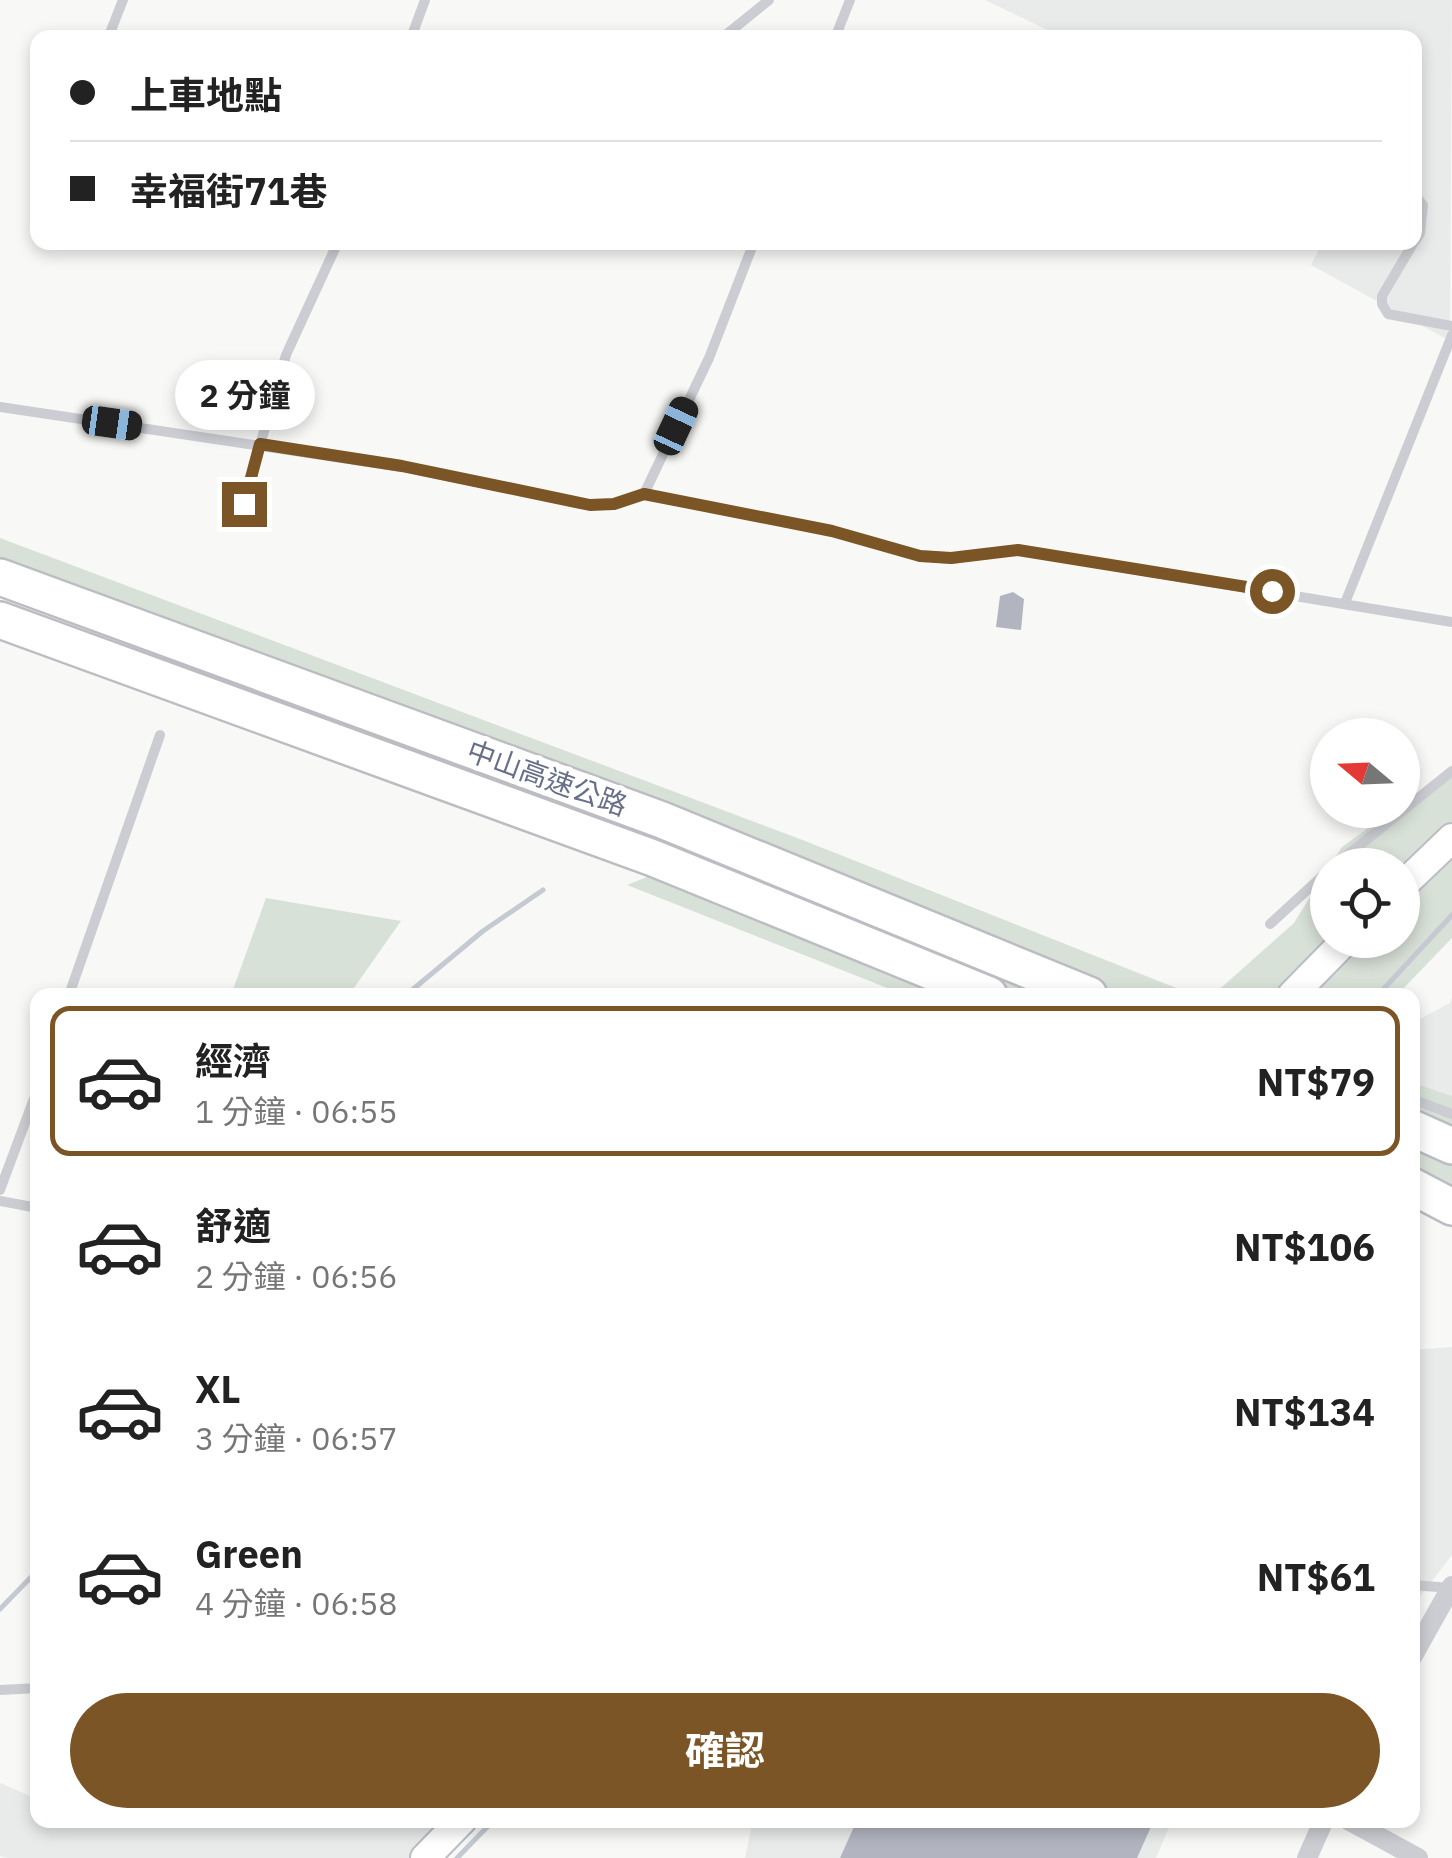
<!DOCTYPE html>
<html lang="zh-TW">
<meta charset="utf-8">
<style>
:root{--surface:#fff;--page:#f2f2f2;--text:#222;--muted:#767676;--line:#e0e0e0;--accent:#7b5525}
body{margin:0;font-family:"IBM Plex Sans","Noto Sans TC",sans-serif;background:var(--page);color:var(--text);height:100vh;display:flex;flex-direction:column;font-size:38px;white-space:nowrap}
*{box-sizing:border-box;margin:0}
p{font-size:32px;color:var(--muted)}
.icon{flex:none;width:55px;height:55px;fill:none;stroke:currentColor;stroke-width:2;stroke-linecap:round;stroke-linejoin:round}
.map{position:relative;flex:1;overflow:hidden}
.drawer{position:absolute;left:30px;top:988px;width:1390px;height:840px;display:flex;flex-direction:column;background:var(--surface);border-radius:20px;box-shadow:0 5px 15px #0003}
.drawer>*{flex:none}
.guide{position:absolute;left:30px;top:30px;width:1392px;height:220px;border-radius:20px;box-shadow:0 5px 15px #0003;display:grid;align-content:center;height:220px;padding:0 40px;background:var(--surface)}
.needle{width:65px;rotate:289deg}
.fabs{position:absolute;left:1310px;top:718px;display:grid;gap:20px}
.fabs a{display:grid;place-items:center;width:110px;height:110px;border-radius:50%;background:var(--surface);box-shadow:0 5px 15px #0003;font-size:50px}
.end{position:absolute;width:45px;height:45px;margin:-22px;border:12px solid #7b5525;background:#fff;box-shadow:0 0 0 5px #fff}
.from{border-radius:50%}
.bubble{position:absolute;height:70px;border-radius:35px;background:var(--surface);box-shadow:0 5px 15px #0003;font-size:32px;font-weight:700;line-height:70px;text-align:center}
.car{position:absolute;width:30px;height:60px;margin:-30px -15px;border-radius:12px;box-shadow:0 0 8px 2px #0007;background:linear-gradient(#222 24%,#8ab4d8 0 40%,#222 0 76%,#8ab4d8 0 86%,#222 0)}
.guide b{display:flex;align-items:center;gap:35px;height:95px;font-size:38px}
.guide b+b{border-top:2px solid var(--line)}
.guide i{width:25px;height:25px;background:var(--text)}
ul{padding:18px 0 0;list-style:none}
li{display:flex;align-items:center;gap:30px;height:150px;margin:0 20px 15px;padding:0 20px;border:5px solid transparent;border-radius:20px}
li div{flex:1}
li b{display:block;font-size:38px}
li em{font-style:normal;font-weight:700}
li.current{border-color:var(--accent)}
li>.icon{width:90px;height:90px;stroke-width:1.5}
.primary-button{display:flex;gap:20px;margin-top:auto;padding:20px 40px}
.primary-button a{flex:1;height:115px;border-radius:60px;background:var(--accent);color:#fff;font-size:40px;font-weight:700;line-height:115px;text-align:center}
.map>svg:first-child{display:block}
</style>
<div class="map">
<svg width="1452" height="1858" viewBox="0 0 1452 1858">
<rect width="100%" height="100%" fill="#f8f9f7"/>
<path fill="#e9eaea" d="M985,0H1452L1450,341L1311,265L1322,243L1415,242V38L1062,37Z
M1452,997V1096L1413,1082L1412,1023L1450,1003Z
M1452,1347V1555L1413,1606L1412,1350Z
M0,1783L37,1799L38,1820H447L414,1858H8L0,1856Z
M753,1820H1172L1156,1858H745Z"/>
<path fill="#d8e1d8" d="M0,538L800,839L1194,995H905L627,885L731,843L0,566Z
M1452,768V938L1397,995H1213L1294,923L1327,869L1328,940H1402V865H1330L1342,847L1393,810H1402L1403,803Z
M266,898L401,921L349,995H231Z
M1412,1082L1452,1096V1227L1413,1206Z"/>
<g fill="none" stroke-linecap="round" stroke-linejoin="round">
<path stroke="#c5cad2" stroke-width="5" d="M406,995L483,931L543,890
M1378,995L1452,915
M0,1609L38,1570
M457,1858L494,1820"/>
</g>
<path fill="#b2b5bf" d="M1013,592L1024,599L1021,630L996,627L1000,596Z
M857,1820H1154L1137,1858H840Z"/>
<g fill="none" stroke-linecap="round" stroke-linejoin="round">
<defs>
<path id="secondary" d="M1402,886L1452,838
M1292,995L1346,940
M425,1858L462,1820"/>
<path id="motorway" d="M0,577L662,820L1089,995
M0,620L653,858L989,995
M1412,1128L1452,1146
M1412,1186L1452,1207"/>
</defs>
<use href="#secondary" stroke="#bcbdc5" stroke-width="32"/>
<use href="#motorway" stroke="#bcbdc2" stroke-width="40"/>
<path stroke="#cccdd2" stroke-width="10" d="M108,38L123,0
M411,38L425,0
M722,38L769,0
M835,38L850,0
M1415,195L1423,205L1420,233L1415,241
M754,242L709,358L644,494L832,531L920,556L951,559L1017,550L1452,622
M1414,242L1382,296V304L1388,314L1452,326
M0,407L402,467L590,505L614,504L644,494
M243,504L286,355L338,242
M1345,603L1452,335
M1335,865L1452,771
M1270,924L1328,871
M69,995L160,735
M1412,1099L1452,1114
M0,1190L38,1088
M0,1201L38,1208
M1412,1585L1451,1588
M0,1690L38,1688"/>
<path stroke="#cccdd2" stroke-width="20" d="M1412,1657L1452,1586
M1348,1820L1418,1858
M1307,1858L1324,1820"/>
<use href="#secondary" stroke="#fff" stroke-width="28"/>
<use href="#motorway" stroke="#fff" stroke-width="35"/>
</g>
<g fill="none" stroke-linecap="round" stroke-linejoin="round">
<path stroke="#7b5525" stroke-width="12" d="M244,504L260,444L402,466L590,505L614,504L644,494L832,531L920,556L951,558L1018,550L1272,591"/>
</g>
<g text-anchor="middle" stroke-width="10" stroke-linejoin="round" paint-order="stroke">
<g font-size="28" fill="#686f89" stroke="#fff">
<text transform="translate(547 778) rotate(20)" y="10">中山高速公路</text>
</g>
</g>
</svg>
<div class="fabs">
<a><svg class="needle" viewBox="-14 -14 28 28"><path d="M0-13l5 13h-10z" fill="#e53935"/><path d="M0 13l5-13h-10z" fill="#767676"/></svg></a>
<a><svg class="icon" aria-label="locate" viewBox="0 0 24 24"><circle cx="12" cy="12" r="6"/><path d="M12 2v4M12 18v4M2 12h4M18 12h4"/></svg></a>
</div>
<i class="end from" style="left:1272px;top:591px"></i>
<i class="end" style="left:244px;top:504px"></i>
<div class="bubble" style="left:175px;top:360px;width:140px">2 分鐘</div>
<i class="car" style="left:112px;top:423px;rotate:98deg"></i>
<i class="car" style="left:676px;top:426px;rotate:25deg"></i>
<div class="guide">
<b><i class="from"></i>上車地點</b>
<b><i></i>幸福街71巷</b>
</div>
<section class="drawer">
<ul>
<li class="current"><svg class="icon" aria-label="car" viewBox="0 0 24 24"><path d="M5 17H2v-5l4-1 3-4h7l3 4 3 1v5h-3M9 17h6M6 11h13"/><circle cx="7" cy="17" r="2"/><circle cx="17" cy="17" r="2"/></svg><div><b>經濟</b><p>1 分鐘 · 06:55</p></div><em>NT$79</em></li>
<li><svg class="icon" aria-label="car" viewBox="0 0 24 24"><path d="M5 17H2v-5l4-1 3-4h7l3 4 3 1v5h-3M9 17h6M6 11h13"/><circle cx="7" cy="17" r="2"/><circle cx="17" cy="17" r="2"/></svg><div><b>舒適</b><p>2 分鐘 · 06:56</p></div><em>NT$106</em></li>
<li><svg class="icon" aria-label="car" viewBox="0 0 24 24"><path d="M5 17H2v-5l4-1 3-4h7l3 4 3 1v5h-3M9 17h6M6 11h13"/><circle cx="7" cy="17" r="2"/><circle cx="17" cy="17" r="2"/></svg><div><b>XL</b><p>3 分鐘 · 06:57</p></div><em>NT$134</em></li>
<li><svg class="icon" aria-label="car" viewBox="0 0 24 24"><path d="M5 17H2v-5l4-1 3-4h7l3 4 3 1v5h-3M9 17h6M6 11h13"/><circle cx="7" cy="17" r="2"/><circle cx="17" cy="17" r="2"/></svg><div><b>Green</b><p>4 分鐘 · 06:58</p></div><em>NT$61</em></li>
</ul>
<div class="primary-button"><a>確認</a></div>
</section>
</div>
